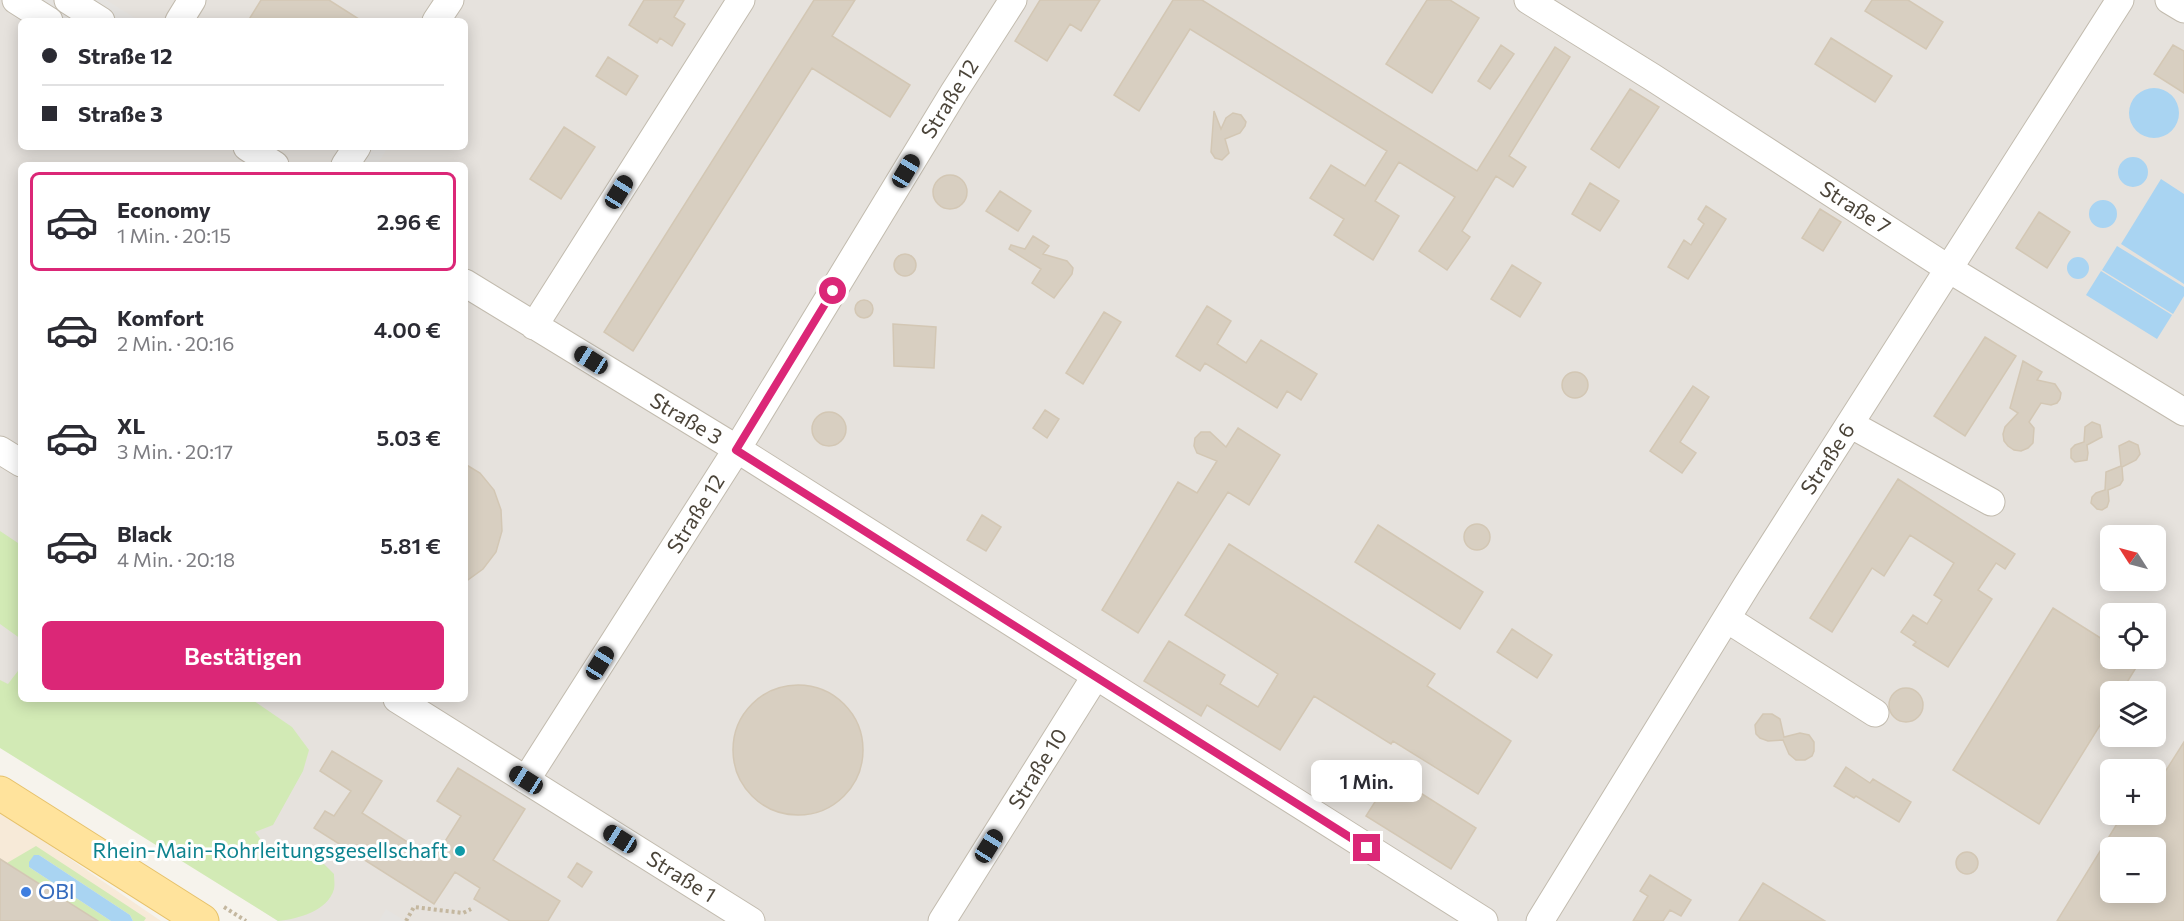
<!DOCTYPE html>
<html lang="de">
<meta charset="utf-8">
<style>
:root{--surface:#fff;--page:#f7f7f7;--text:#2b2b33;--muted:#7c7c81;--line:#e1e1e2;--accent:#db2777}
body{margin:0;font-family:Commissioner,sans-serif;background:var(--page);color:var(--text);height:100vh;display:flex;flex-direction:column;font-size:22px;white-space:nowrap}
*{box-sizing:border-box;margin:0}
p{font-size:20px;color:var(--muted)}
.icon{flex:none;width:33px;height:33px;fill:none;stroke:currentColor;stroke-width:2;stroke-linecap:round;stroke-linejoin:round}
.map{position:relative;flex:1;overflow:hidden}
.panel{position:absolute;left:18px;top:162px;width:450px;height:540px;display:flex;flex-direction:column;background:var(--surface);border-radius:9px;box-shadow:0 3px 15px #0003}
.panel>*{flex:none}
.top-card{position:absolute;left:18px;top:18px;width:450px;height:132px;border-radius:9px;box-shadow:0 3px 15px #0003;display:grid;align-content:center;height:132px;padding:0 24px;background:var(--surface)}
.needle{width:39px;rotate:306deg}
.tools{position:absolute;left:2100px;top:525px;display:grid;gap:12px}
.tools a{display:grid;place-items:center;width:66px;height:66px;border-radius:9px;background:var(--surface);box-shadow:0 3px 15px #0003;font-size:30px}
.end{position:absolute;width:27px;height:27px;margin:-14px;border:8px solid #db2777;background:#fff;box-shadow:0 0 0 3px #fff}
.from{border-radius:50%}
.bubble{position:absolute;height:42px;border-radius:9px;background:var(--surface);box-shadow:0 3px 15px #0003;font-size:20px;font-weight:600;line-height:42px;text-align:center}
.car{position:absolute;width:18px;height:36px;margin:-18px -9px;border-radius:8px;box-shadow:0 0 4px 2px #0007;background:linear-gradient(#222 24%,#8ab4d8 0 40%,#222 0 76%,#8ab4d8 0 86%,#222 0)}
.top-card b{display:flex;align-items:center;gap:21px;height:57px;font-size:22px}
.top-card b+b{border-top:2px solid var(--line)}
.top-card i{width:15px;height:15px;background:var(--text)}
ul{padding:10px 0 0;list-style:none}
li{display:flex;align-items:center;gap:18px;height:99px;margin:0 12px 9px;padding:0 12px;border:3px solid transparent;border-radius:9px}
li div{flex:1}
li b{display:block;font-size:22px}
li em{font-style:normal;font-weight:600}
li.current{border-color:var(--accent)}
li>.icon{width:54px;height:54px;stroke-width:1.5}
.primary-button{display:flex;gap:12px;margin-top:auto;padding:12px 24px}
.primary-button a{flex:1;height:69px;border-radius:9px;background:var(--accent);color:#fff;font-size:24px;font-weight:600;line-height:69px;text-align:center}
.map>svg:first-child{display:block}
</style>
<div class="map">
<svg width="2184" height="921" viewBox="0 0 2184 921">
<rect width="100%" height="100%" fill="#f6f3ec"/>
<path fill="#f7ead8" d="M0,814L29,831L161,921H0Z"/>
<path fill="#e6e2dd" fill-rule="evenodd" d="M0,0H2184V921H278L0,738ZM21,21H465V147H21ZM21,165H465V699H21ZM2110,536H2156V580H2110ZM2110,614H2156V658H2110ZM2110,692H2156V736H2110ZM2110,770H2156V814H2110ZM2110,848H2156V892H2110Z"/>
<path fill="#d2eab5" d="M0,531L21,545V639L0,624Z
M21,667V699H251L292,727L309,750L303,771L273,825L255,832L269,850L323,863L334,874C334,878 335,884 334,889C328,911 298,919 278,921L0,748V680L8,684Z
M36,846L146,918L144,921H133L130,915L39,855L29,867L111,921H98L7,863Z"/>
<path fill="#e5e3e0" d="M28,0H106L140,21H62Z
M369,147H388L377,165H372L362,159Z
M386,909L405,921H379Z"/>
<path fill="#a9d4f2" d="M2129 113a25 25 0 1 1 50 0a25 25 0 1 1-50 0Z
M2118 172a15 15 0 1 1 30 0a15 15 0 1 1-30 0Z
M2161,179L2184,194V284L2121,244Z
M2089 214a14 14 0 1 1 28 0a14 14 0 1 1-28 0Z
M2117,246L2184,287V296L2173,314L2102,270Z
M2067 268a11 11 0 1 1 22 0a11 11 0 1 1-22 0Z
M2101,271L2172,315L2157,339L2086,295Z
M34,855H39L130,915L133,921H111L29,867V862Z"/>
<path fill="#d8cfc1" stroke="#d3c7b4" stroke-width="1.5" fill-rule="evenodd" d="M261,0H329L362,21H248Z
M644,0H684L674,17L685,24L672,46L660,38L657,43L629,25Z
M814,0H855L832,36L910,85L890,117L812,68L633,351L604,332Z
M1040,0H1100L1081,31L1070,24L1047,61L1015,41Z
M1173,0H1202L1477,171L1555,47L1570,57L1509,156L1526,167L1513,187L1496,176L1462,231L1470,237L1447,270L1419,251L1455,197L1399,162L1375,201L1399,216L1373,260L1334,235L1344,219L1310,198L1331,165L1365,186L1387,151L1190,29L1139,111L1114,95Z
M1427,0H1450L1479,18L1432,93L1386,64Z
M1872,0H1908L1943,22L1926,49L1865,11Z
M1831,38L1892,76L1875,102L1815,64Z
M1501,45L1514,54L1490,89L1478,81Z
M2173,45L2184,51V93L2154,74Z
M608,57L638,76L626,95L596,76Z
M1630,89L1659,107L1619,168L1591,149Z
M1214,111L1221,129L1226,118L1233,113L1241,115L1246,122L1245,126L1240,133L1225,139L1229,153L1222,160L1215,158L1211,152Z
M564,127L595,147L561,199L530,179Z
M933 192a17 17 0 1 1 34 0a17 17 0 1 1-34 0Z
M1590,183L1619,201L1600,231L1572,214Z
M1000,191L1031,211L1018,231L986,211Z
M1706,206L1726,219L1688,279L1668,267L1684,240L1691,245L1704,224L1698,219Z
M1820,209L1841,222L1823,251L1802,238Z
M2039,212L2070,232L2047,268L2016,248Z
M1033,236L1049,246L1043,254L1067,261L1073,268L1072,274L1054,298L1032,283L1041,269L1009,249L1011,245L1025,249Z
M894 265a11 11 0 1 1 22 0a11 11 0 1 1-22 0Z
M1512,265L1541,283L1520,317L1491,299Z
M855 309a9 9 0 1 1 18 0a9 9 0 1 1-18 0Z
M1207,306L1231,321L1217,344L1246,363L1261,340L1317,374L1301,400L1287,391L1277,408L1205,363L1200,371L1176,356Z
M1104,312L1121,322L1083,384L1066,373Z
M893,324L936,327L934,368L894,366Z
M1985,337L2016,356L1965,436L1934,416Z
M2023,361L2042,372L2037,380L2055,384L2061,393L2060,399L2057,403L2051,405L2041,403L2029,422L2034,428L2033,443L2028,448L2021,451L2014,450L2008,446L2004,441L2003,434L2005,427L2018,413L2010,408Z
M1562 385a13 13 0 1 1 26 0a13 13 0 1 1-26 0Z
M1693,386L1709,397L1680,442L1696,453L1682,473L1650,451Z
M1045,410L1059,419L1047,438L1033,428Z
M812 429a17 17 0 1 1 34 0a17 17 0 1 1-34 0Z
M2092,422L2100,425L2102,437L2087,445L2088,453L2087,460L2075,462L2071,458V449L2075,445L2084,442L2085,427Z
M1238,428L1280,455L1249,505L1228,492L1138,633L1102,610L1178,482L1197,493L1217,461L1197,453L1194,446L1195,438L1201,432H1210L1226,447Z
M2129,441L2138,445L2140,454L2136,460L2122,467L2123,480L2120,485L2108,490L2109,501L2107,507L2102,510L2097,509L2091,503L2092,497L2096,493L2105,490L2106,472L2121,466L2119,446Z
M465,464L480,473L494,490L501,510L502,531L496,552L483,569L465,582Z
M1898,479L2015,554L2005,569L1996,563L1978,590L1992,599L1948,667L1913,645L1916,642L1901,632L1913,615L1927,624L1942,600L1934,595L1954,563L1910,535L1884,576L1872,568L1832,632L1810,618Z
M982,515L1001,527L986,551L967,540Z
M1464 537a13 13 0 1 1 26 0a13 13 0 1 1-26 0Z
M1378,525L1483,592L1460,629L1355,562Z
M1229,544L1435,674L1427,686L1511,741L1478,794L1393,741L1391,744L1314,696L1280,750L1207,705L1201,716L1144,681L1169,641L1225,675L1220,684L1258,707L1278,674L1185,615Z
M2053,608L2110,644V658H2142L2121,692H2110V709L2039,824L1953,770Z
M1512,629L1552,655L1537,678L1497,652Z
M733 750a65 65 0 1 1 130 0a65 65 0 1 1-130 0Z
M1889 705a17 17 0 1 1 34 0a17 17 0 1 1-34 0Z
M1763,714H1772L1780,719L1784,737L1800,733L1809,735L1814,742V751L1812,756L1805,760H1796L1789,754L1783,740L1768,741L1760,738L1756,734L1755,725Z
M2184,742V921H2057L2123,814H2156V766L2165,772ZM2110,848H2156V892H2110Z
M332,751L382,781L362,813L434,859L461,816L437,801L458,768L525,809L493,860L560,901L548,921H510L474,899L480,888L455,872L434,904L314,828L325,811L334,816L351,791L320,771Z
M1846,767L1870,783L1873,779L1911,802L1899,822L1856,796L1854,798L1834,786Z
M1392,775L1476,828L1451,869L1366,816Z
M1956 863a11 11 0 1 1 22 0a11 11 0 1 1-22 0Z
M0,859L98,921H0Z
M577,863L592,872L582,887L568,877Z
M1650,875L1691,900L1681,916L1670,910L1663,921H1633L1648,896L1640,891Z
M1763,883L1825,921H1739Z"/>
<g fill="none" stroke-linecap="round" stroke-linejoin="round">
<defs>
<path id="minor" d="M16,0L49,21
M68,0L101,21
M1528,0L1652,77L1949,269L2184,412
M2169,0L2184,9
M179,21L192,0
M436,21L450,0
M247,147L275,165
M345,165L357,147
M465,283L737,449L1484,921
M534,326L741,0
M1850,424L1991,502
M0,450L21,463
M1727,619L1875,713
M397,699L751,921
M526,780L737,449L954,92L1013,0
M942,921L1095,677
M1540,921L1747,585L2120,0"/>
<path id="major" d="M0,793L202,921"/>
</defs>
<use href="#minor" stroke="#c2bbae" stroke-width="29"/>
<use href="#major" stroke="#e6c16a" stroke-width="35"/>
<path stroke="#c4b79f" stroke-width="4" stroke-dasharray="3 3" stroke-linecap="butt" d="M224,907L246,921
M406,921L414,907L463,913L471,909"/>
<use href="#minor" stroke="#fff" stroke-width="27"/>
<use href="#major" stroke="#ffe39c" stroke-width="33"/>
</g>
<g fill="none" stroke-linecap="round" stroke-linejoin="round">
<path stroke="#db2777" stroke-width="8" d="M833,291L736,450L1367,848"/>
</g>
<circle fill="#0f9aa8" stroke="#fff" stroke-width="2" cx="460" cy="851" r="6"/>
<circle fill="#3f7fe0" stroke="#fff" stroke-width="2" cx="26" cy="892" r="6"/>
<g text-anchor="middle" stroke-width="6" stroke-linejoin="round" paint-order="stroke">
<g font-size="21" fill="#4b4439" stroke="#fff">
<text transform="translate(950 99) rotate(-58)" y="7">Straße 12</text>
<text transform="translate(1855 208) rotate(33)" y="7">Straße 7</text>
<text transform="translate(686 419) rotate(31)" y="7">Straße 3</text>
<text transform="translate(1828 459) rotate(-57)" y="7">Straße 6</text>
<text transform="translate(696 514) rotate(-58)" y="7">Straße 12</text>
<text transform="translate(1038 769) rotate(-58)" y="7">Straße 10</text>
<text transform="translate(681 877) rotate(32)" y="7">Straße 1</text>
</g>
<g font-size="21" fill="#0d838f" stroke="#fff" text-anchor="end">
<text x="448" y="858">Rhein-Main-Rohrleitungsgesellschaft</text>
</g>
<g font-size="21" fill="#366cbe" stroke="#fff" text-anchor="start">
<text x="38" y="899">OBI</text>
</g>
</g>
</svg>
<div class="tools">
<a><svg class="needle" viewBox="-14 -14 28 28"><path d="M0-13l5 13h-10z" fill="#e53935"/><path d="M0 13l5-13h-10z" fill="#7c7c81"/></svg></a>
<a><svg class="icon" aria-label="locate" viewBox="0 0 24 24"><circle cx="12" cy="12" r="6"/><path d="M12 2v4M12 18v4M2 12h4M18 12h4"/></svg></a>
<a><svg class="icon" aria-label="layers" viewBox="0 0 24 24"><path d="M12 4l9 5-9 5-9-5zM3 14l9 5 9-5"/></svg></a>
<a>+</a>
<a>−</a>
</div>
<i class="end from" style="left:833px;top:291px"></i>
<i class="end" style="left:1367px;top:848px"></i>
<div class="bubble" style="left:1311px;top:760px;width:111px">1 Min.</div>
<i class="car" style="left:906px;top:171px;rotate:31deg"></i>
<i class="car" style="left:619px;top:192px;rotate:32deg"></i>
<i class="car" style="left:591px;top:360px;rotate:302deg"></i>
<i class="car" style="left:600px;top:663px;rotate:32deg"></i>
<i class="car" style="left:526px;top:780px;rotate:302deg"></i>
<i class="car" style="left:620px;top:839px;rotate:302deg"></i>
<i class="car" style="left:989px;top:846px;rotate:32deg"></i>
<div class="top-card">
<b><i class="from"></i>Straße 12</b>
<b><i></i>Straße 3</b>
</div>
<section class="panel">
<ul>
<li class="current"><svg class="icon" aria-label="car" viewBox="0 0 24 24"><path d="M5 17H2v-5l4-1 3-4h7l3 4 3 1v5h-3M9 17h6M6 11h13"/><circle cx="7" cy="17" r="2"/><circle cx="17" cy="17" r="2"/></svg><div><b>Economy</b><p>1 Min. · 20:15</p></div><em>2.96 €</em></li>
<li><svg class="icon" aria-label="car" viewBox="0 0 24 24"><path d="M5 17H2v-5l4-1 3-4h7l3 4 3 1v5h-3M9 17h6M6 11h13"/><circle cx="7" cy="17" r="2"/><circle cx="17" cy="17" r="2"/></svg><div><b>Komfort</b><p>2 Min. · 20:16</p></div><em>4.00 €</em></li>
<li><svg class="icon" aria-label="car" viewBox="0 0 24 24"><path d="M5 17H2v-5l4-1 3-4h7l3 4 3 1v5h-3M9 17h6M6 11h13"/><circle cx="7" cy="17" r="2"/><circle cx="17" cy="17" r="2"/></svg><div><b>XL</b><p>3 Min. · 20:17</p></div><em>5.03 €</em></li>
<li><svg class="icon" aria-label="car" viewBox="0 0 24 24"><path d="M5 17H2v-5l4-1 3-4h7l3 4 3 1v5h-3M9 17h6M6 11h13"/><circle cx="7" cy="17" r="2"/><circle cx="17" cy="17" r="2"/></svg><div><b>Black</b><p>4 Min. · 20:18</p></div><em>5.81 €</em></li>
</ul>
<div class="primary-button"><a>Bestätigen</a></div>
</section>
</div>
